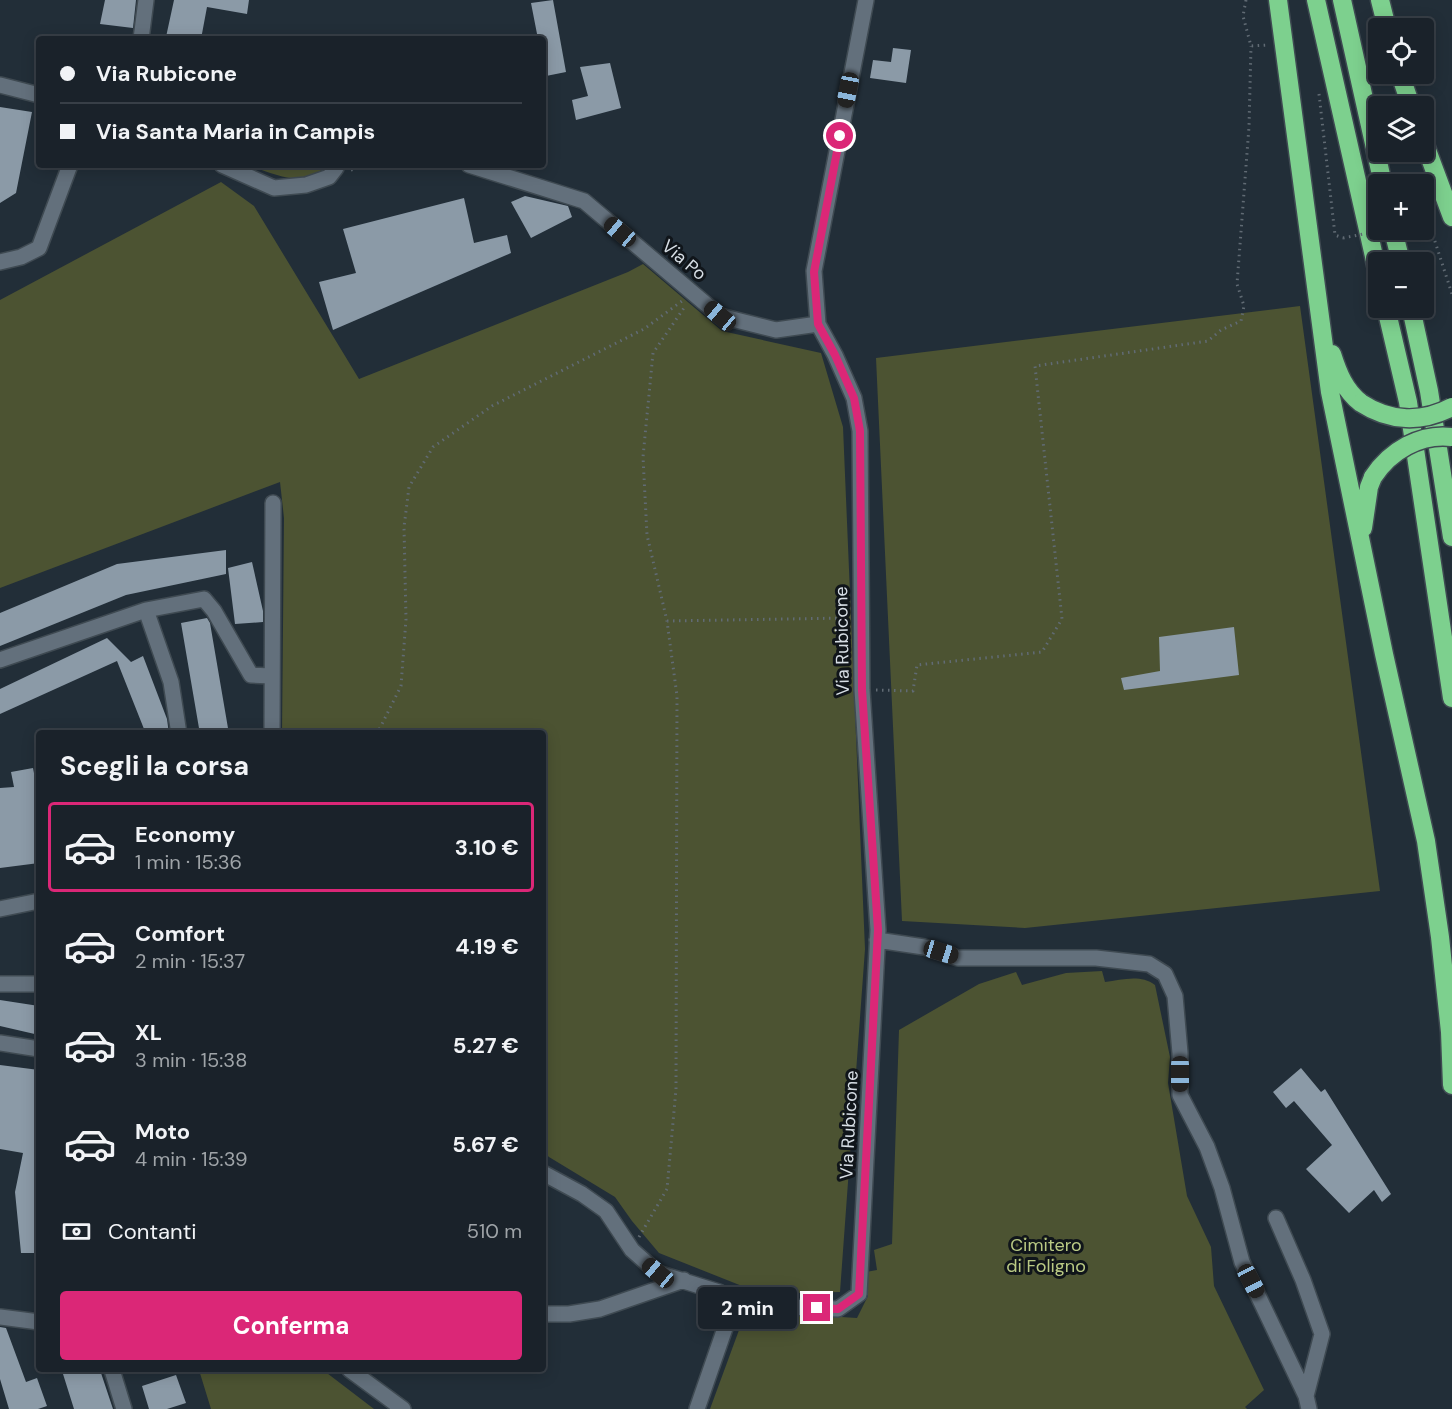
<!DOCTYPE html>
<html lang="it">
<meta charset="utf-8">
<style>
:root{--surface:#1a222a;--page:#232a32;--text:#f1f3f6;--muted:#9fa4a8;--line:#383f47;--accent:#db2777}
body{margin:0;font-family:"DM Sans",sans-serif;background:var(--page);color:var(--text);height:100vh;display:flex;flex-direction:column;font-size:22px;white-space:nowrap}
*{box-sizing:border-box;margin:0}
p{font-size:20px;color:var(--muted)}
.icon{flex:none;width:33px;height:33px;fill:none;stroke:currentColor;stroke-width:2;stroke-linecap:round;stroke-linejoin:round}
.map{position:relative;flex:1;overflow:hidden}
.side{position:absolute;left:36px;top:730px;width:510px;height:642px;display:flex;flex-direction:column;background:var(--surface);border-radius:6px;box-shadow:0 3px 15px #0003,0 0 0 2px var(--line)}
.side>*{flex:none}
.top-card{position:absolute;left:36px;top:36px;width:510px;height:132px;border-radius:6px;box-shadow:0 3px 15px #0003,0 0 0 2px var(--line);display:grid;align-content:center;height:132px;padding:0 24px;background:var(--surface)}
.controls{position:absolute;left:1368px;top:18px;display:grid;gap:12px}
.controls a{display:grid;place-items:center;width:66px;height:66px;border-radius:6px;background:var(--surface);box-shadow:0 3px 15px #0003,0 0 0 2px var(--line);font-size:30px}
.end{position:absolute;width:27px;height:27px;margin:-14px;border:8px solid #db2777;background:#fff;box-shadow:0 0 0 3px #fff}
.from{border-radius:50%}
.bubble{position:absolute;height:42px;border-radius:6px;background:var(--surface);box-shadow:0 3px 15px #0003,0 0 0 2px var(--line);font-size:20px;font-weight:700;line-height:42px;text-align:center}
.car{position:absolute;width:18px;height:36px;margin:-18px -9px;border-radius:8px;box-shadow:0 0 4px 2px #0007;background:linear-gradient(#222 24%,#8ab4d8 0 40%,#222 0 76%,#8ab4d8 0 86%,#222 0)}
.top-card b{display:flex;align-items:center;gap:21px;height:57px;font-size:22px}
.top-card b+b{border-top:2px solid var(--line)}
.top-card i{width:15px;height:15px;background:var(--text)}
ul{padding:0;list-style:none}
li{display:flex;align-items:center;gap:18px;height:90px;margin:0 12px 9px;padding:0 12px;border:3px solid transparent;border-radius:6px}
li div{flex:1}
li b{display:block;font-size:22px}
li em{font-style:normal;font-weight:700}
li.current{border-color:var(--accent)}
li>.icon{width:54px;height:54px;stroke-width:1.5}
h2{padding:0 24px;font-size:27px;line-height:72px}
.pay{display:flex;align-items:center;gap:15px;height:66px;padding:0 24px;font-size:22px}
.pay p{margin-inline-start:auto}
.cta{display:flex;gap:12px;margin-top:auto;padding:12px 24px}
.cta a{flex:1;height:69px;border-radius:6px;background:var(--accent);color:#fff;font-size:24px;font-weight:700;line-height:69px;text-align:center}
.map>svg:first-child{display:block}
</style>
<div class="map">
<svg width="1452" height="1409" viewBox="0 0 1452 1409">
<rect width="100%" height="100%" fill="#222e38"/>
<path fill="#4c5332" d="M248,165H324C313,192 268,172 248,165Z
M221,182L254,206L359,379L628,272L643,264L722,331L821,353L843,427L865,949L840,1292L749,1294L742,1286L659,1253L632,1221L615,1197L549,1157L543,1151V734L282,733L284,518L280,482L0,588V300Z
M1300,306L1380,891L1025,928L902,921L876,358Z
M1102,971L1105,982C1122,980 1140,974 1155,985L1170,1057L1168,1083L1187,1196L1211,1247L1214,1286L1264,1390L1245,1407L1247,1409H710L746,1311L857,1318L868,1296L866,1272L877,1270L874,1250L892,1244L899,1030L979,984L1016,972L1022,985L1066,973Z
M199,1370H323L374,1409H211Z"/>
<path fill="#8b9aa7" d="M105,0H136L133,28L100,24Z
M174,0H249L247,14L207,7L201,39L166,37Z
M553,0L566,72L546,76L543,61V39H538L531,3Z
M893,48L911,50L906,83L870,78L873,60L891,62Z
M610,63L621,108L576,120L572,100L588,96L580,67Z
M0,107L32,112L16,193L0,203Z
M525,196L568,206L572,217L531,238L511,202Z
M464,198L474,243L507,235L511,253L333,330L319,282L356,273L343,229Z
M226,550V574L126,595L0,646V613L117,564Z
M252,562L263,611V622L235,624L228,568Z
M207,618L210,623L229,734H200L181,623Z
M1234,627L1239,675L1124,690L1121,678L1160,671L1159,637Z
M107,638L131,662L143,656L167,719L169,734H146L117,661L0,714V689Z
M33,768L39,799V863L0,868V788L14,787L11,772Z
M0,1000L39,1006V1035L0,1026Z
M0,1065L39,1070V1253H21L15,1192L23,1153L0,1149Z
M1301,1068L1321,1092L1325,1089L1391,1194L1382,1202L1374,1190L1349,1213L1306,1169L1332,1145L1294,1101L1286,1108L1273,1092Z
M0,1327L6,1328L26,1382L37,1378L47,1406L38,1409H9L0,1379Z
M79,1370H100L113,1409H74L63,1374Z
M176,1375L186,1403L167,1409H149L142,1386Z"/>
<g fill="none" stroke-linecap="round" stroke-linejoin="round">
<defs>
<path id="minor" d="M141,39L146,0
M0,85L39,95
M222,165L274,188L306,185L329,177L336,168V165
M469,165L584,201L720,316L776,330L818,324
M0,262L21,257L39,248L70,165
M146,610L171,682L179,734
M0,660L146,610L204,599L214,611L251,675L272,676
M272,734L273,503
M0,909L39,901
M877,940L924,947L958,958H1096L1149,964L1165,974L1175,996L1180,1053V1095L1207,1147L1222,1188L1242,1262L1306,1396
M0,984H39
M0,1043L39,1049
M543,1173L582,1194L606,1211L632,1250L658,1273L719,1292L733,1305
M1276,1218L1303,1280L1322,1334L1306,1396L1309,1409
M543,1314H569L600,1309L684,1280
M0,1317L39,1322
M112,1370L124,1409
M350,1370L403,1409
M697,1409L733,1305L838,1309L859,1294L878,930L862,690L860,431L854,398L835,355L818,324L814,271L866,0"/>
<path id="highway" d="M1278,0L1330,392L1384,654L1426,841L1440,937L1450,1032L1452,1085
M1316,0L1378,274
M1342,0L1383,184
M1380,0L1387,28
M1400,74L1411,106
M1424,142L1452,217
M1393,230L1401,262
M1386,308L1408,402L1452,698
M1411,308L1429,391L1452,537
M1332,354C1338,373 1345,391 1361,403
M1363,528L1369,487L1373,477"/>
</defs>
<use href="#minor" stroke="#3f4a52" stroke-width="18"/>
<use href="#highway" stroke="#3f4a52" stroke-width="21"/>
<path stroke="#616b74" stroke-width="3" stroke-dasharray="1.5 4.5" stroke-linecap="butt" d="M1246,0L1243,16L1251,46L1268,45
M1319,94L1335,235L1343,238
M351,170L368,165
M1424,222L1429,223L1452,294
M667,621L846,618
M876,690L913,691L917,665L1042,652L1062,619L1035,366L1208,341L1221,330L1241,321L1244,306L1237,284L1249,127L1251,46
M376,734L379,730L401,686L406,619L404,527L409,487L433,447L492,406L644,329L682,301
M639,1237L667,1189L676,1089L677,696L667,621L647,535L643,457L653,353L686,305"/>
<use href="#minor" stroke="#63707c" stroke-width="15"/>
<use href="#highway" stroke="#7dd08e" stroke-width="18"/>
<defs>
<path id="highway-bridge" d="M1361,403C1390,422 1422,423 1452,407
M1373,477C1390,451 1420,433 1452,437"/>
</defs>
<use href="#highway-bridge" stroke="#3f4a52" stroke-width="21" stroke-linecap="butt"/>
<path stroke="#616b74" stroke-width="3" stroke-dasharray="1.5 4.5" stroke-linecap="butt" d="M1343,238L1384,230"/>
<use href="#highway-bridge" stroke="#7dd08e" stroke-width="18"/>
</g>
<g fill="none" stroke-linecap="round" stroke-linejoin="round">
<path stroke="#db2777" stroke-width="8" d="M817,1308L838,1309L859,1294L878,930L862,690L860,431L854,398L835,355L818,324L814,272L840,136"/>
</g>
<g text-anchor="middle" stroke-width="6" stroke-linejoin="round" paint-order="stroke">
<g font-size="18" fill="#d7dee5" stroke="#10151a">
<text transform="translate(684 260) rotate(40)" y="6">Via Po</text>
<text transform="translate(842 641) rotate(-91)" y="6">Via Rubicone</text>
<text transform="translate(849 1125) rotate(-87)" y="6">Via Rubicone</text>
</g>
<g font-size="18" fill="#baca84" stroke="#10151a">
<text x="1046" y="1251">Cimitero<tspan x="1046" dy="21">di Foligno</tspan></text>
</g>
</g>
</svg>
<div class="controls">
<a><svg class="icon" aria-label="locate" viewBox="0 0 24 24"><circle cx="12" cy="12" r="6"/><path d="M12 2v4M12 18v4M2 12h4M18 12h4"/></svg></a>
<a><svg class="icon" aria-label="layers" viewBox="0 0 24 24"><path d="M12 4l9 5-9 5-9-5zM3 14l9 5 9-5"/></svg></a>
<a>+</a>
<a>−</a>
</div>
<i class="end from" style="left:840px;top:136px"></i>
<i class="end" style="left:817px;top:1308px"></i>
<div class="bubble" style="left:698px;top:1287px;width:99px">2 min</div>
<i class="car" style="left:848px;top:90px;rotate:191deg"></i>
<i class="car" style="left:620px;top:232px;rotate:310deg"></i>
<i class="car" style="left:720px;top:316px;rotate:310deg"></i>
<i class="car" style="left:941px;top:952px;rotate:107deg"></i>
<i class="car" style="left:1180px;top:1074px;rotate:180deg"></i>
<i class="car" style="left:658px;top:1273px;rotate:310deg"></i>
<i class="car" style="left:1251px;top:1281px;rotate:152deg"></i>
<div class="top-card">
<b><i class="from"></i>Via Rubicone</b>
<b><i></i>Via Santa Maria in Campis</b>
</div>
<section class="side">
<h2>Scegli la corsa</h2>
<ul>
<li class="current"><svg class="icon" aria-label="car" viewBox="0 0 24 24"><path d="M5 17H2v-5l4-1 3-4h7l3 4 3 1v5h-3M9 17h6M6 11h13"/><circle cx="7" cy="17" r="2"/><circle cx="17" cy="17" r="2"/></svg><div><b>Economy</b><p>1 min · 15:36</p></div><em>3.10 €</em></li>
<li><svg class="icon" aria-label="car" viewBox="0 0 24 24"><path d="M5 17H2v-5l4-1 3-4h7l3 4 3 1v5h-3M9 17h6M6 11h13"/><circle cx="7" cy="17" r="2"/><circle cx="17" cy="17" r="2"/></svg><div><b>Comfort</b><p>2 min · 15:37</p></div><em>4.19 €</em></li>
<li><svg class="icon" aria-label="car" viewBox="0 0 24 24"><path d="M5 17H2v-5l4-1 3-4h7l3 4 3 1v5h-3M9 17h6M6 11h13"/><circle cx="7" cy="17" r="2"/><circle cx="17" cy="17" r="2"/></svg><div><b>XL</b><p>3 min · 15:38</p></div><em>5.27 €</em></li>
<li><svg class="icon" aria-label="car" viewBox="0 0 24 24"><path d="M5 17H2v-5l4-1 3-4h7l3 4 3 1v5h-3M9 17h6M6 11h13"/><circle cx="7" cy="17" r="2"/><circle cx="17" cy="17" r="2"/></svg><div><b>Moto</b><p>4 min · 15:39</p></div><em>5.67 €</em></li>
</ul>
<div class="pay"><svg class="icon" aria-label="cash" viewBox="0 0 24 24"><path d="M3 7h18v10H3z"/><circle cx="12" cy="12" r="2"/></svg>Contanti<p>510 m</p></div>
<div class="cta"><a>Conferma</a></div>
</section>
</div>
